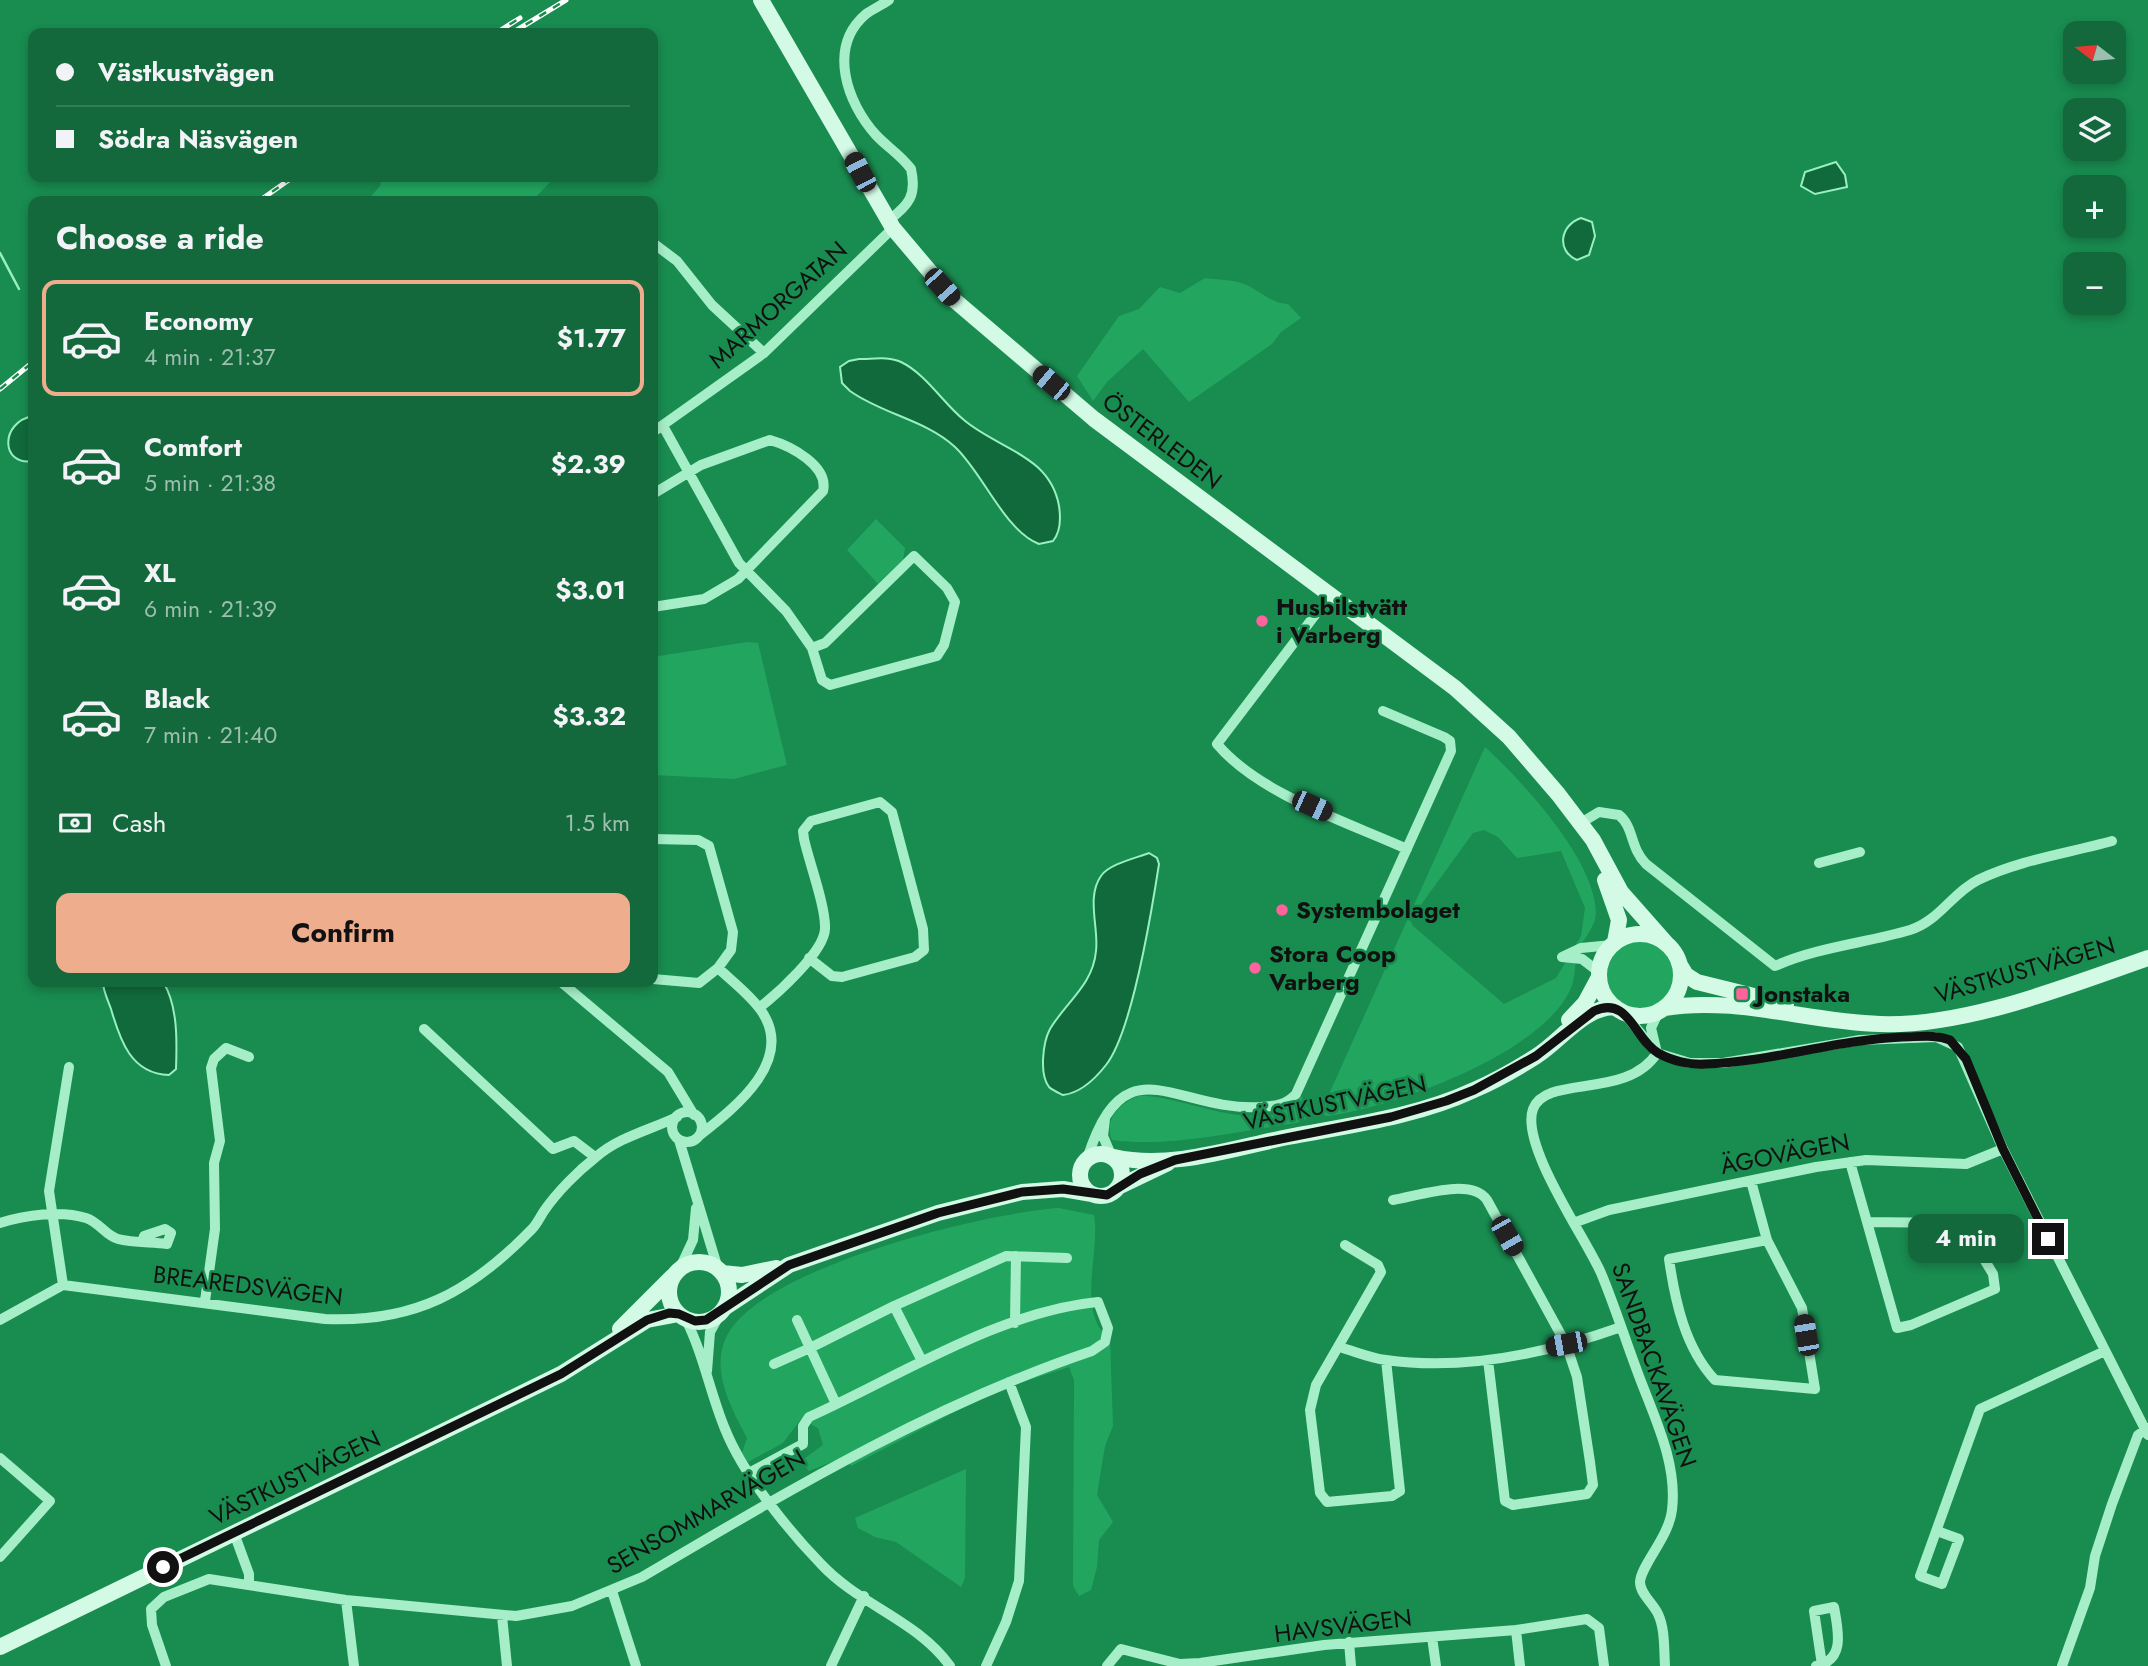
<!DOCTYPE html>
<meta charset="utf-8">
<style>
:root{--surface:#13693c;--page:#1c6f43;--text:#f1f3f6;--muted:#9dbfaf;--line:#327c56;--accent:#eead8d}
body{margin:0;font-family:Jost,sans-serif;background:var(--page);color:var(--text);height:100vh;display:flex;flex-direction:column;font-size:26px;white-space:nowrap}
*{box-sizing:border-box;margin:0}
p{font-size:23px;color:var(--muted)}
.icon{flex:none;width:38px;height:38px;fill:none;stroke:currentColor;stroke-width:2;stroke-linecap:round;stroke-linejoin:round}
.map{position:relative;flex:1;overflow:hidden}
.side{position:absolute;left:28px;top:196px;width:630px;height:791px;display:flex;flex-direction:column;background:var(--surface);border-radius:14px;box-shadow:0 4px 10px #0003}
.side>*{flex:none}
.hud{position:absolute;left:28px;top:28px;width:630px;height:154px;border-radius:14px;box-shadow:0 4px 10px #0003;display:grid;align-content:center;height:154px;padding:0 28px;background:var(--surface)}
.needle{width:46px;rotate:286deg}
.controls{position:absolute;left:2063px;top:21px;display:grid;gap:14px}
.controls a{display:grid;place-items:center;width:63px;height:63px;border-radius:14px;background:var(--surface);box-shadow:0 4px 10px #0003;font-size:35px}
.end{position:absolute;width:32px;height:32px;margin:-16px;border:9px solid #111;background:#fff;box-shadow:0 0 0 4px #fff}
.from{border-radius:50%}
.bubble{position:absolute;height:49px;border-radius:14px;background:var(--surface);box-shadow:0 4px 10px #0003;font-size:23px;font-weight:700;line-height:49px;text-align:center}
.car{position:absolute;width:21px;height:42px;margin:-21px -10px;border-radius:9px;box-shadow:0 0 5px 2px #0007;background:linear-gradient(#222 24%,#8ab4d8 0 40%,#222 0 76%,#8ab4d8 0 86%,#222 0)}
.hud b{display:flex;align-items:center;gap:24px;height:66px;font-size:26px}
.hud b+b{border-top:2px solid var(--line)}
.hud i{width:18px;height:18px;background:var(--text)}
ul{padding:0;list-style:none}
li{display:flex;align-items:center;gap:21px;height:116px;margin:0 14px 10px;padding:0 14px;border:4px solid transparent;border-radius:14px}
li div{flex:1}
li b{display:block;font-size:26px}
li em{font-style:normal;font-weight:700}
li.active{border-color:var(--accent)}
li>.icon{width:63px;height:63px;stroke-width:1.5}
h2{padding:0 28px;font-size:32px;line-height:84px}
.pay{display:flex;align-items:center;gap:18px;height:77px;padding:0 28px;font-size:26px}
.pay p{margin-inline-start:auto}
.button{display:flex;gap:14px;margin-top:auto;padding:14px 28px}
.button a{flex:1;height:80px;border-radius:14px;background:var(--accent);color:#111;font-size:28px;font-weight:700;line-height:80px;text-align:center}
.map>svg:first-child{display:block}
</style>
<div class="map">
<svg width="2148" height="1666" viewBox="0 0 2148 1666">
<rect width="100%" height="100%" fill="#198c50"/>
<path fill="#22a65f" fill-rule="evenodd" d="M382,177H555L532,201H367L380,186Z
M1205,278C1217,280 1232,279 1244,284C1260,290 1271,304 1288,304L1301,318L1281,332L1272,344L1189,402L1143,349L1107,382L1093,401L1077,376L1119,316L1139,309L1160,287L1180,293Z
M876,519L905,548L903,560L878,584L847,550Z
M747,642L758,643L787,765L734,779L653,775V657Z
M1485,747C1522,781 1595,859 1596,913C1596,926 1583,939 1578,951C1574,963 1576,976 1571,988C1544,1053 1392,1108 1327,1116L1320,1114ZM1484,830L1498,837L1517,858L1561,851L1585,908L1581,936L1556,978L1504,1004L1413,926L1410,920L1473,833Z
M1604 974a35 35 0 1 1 70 0a35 35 0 1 1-70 0Z
M1138,1096C1181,1093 1267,1143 1301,1096L1309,1111L1306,1119L1296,1123C1239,1131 1168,1148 1112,1140C1103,1119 1121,1103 1138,1096Z
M1059,1208L1094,1215C1101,1251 1075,1313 1110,1339L1113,1426L1105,1446L1097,1495L1113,1522L1099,1540L1097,1567L1091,1590L1079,1596L1073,1586L1074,1380L1069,1367L995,1391L851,1466L844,1457L809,1471L801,1461L823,1445L818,1428L801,1419L783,1443L748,1462L742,1453L747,1438C731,1407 708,1367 729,1332C769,1266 983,1213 1059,1208Z
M966,1469L965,1578L961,1587L896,1542L875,1537L858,1528L855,1518Z"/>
<path fill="#116a3c" stroke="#98f0c0" stroke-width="2" d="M1836,162L1845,175L1847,187L1815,194L1801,186L1805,172Z
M1581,218L1592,222L1595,236L1589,255L1577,260C1556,251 1560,225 1581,218Z
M859,359C873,359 889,356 901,362C926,374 943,403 964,420C998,449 1050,455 1059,506C1061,519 1061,531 1053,541L1039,544C1004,530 983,473 955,447C926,420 882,414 850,391L842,383L840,367L849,361Z
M33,416V461C0,466 0,422 33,416Z
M1149,853L1157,858L1159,864C1152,909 1132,1032 1106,1065C1095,1079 1081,1093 1063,1095C1059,1093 1052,1090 1049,1087C1039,1074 1043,1042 1050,1029C1066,1002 1093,985 1096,951C1099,928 1086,897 1101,876C1109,864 1136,858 1149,853Z
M103,982H163C178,1005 177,1042 176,1069L169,1075C131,1074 120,1040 111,1009C108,1000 103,991 103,982Z"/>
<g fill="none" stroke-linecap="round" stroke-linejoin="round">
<path stroke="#98f0c0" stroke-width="2.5" d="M0,253L19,289"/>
<path stroke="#a5eec7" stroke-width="10" d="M889,220C909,205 917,195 911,169C901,155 887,147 876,135C847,103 827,47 866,14C873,9 882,5 889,0
M653,243L677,261L712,305L764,353
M663,426L739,563L786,611L812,648L825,643L914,556L947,588L955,602L944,645L937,656L830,685L822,680L812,648
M653,432L764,353L893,228
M653,494L701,465L770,440C791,446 829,466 823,491L738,579L704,599L653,607
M1331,594L1217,744C1259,794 1347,822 1407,849
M1579,824L1599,812L1619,815C1634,827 1630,848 1646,864L1775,966C1818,947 1866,943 1910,930C1939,921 1952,893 1978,880C2019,860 2069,853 2112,841
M653,839L698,840L709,846L733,932L731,950L718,968L699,983L653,979
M1819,863L1860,852
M1562,957L1581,948L1612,945
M1562,957L1582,959L1599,972
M561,982L668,1072L694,1115
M759,1008C777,994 824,952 825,929C826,907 809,862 804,839L803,831L811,821L880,802L892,812L923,929L924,950L915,957L842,977L832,976L809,958
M1659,1011L1651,1028L1657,1053C1627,1100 1546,1074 1533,1109C1520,1145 1585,1237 1601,1273C1614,1304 1624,1336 1636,1368C1652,1413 1678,1461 1672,1510C1669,1537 1641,1565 1640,1582C1640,1594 1653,1603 1658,1614C1665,1628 1664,1650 1665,1666
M1623,1012L1657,1053L1690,1063H1723L1860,1040L1936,1037L1958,1047L2003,1149L2148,1435
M424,1029L553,1149L574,1141L595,1157
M672 1127a15 15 0 1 1 30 0a15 15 0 1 1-30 0Z
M1105,1119L1103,1136L1111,1155
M700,1135C736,1107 797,1059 760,1009C749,994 732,981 718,968
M679,1140L718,1269
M1087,1159C1125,1039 1174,1112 1261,1107C1275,1106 1286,1105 1296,1094L1451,751L1450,741L1444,737L1383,711
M1850,1162L1897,1328L1911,1325L1995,1289L1993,1274L1964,1226L1951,1223L1869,1222
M1751,1181L1767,1240L1802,1308L1815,1389L1715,1380C1685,1348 1675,1301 1669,1259L1767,1240
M1393,1200C1418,1196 1471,1177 1487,1200L1566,1344L1577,1377L1590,1462L1593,1485L1587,1494L1513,1505L1505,1501L1488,1360
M1576,1222L1609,1210L1816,1167L1866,1160L1966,1164L2003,1149
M0,1223C25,1215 61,1210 86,1218C99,1222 106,1236 118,1239C133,1243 151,1242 167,1244L171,1233L165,1229L144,1236L142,1242
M1345,1245L1378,1265L1381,1272L1316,1385L1310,1410L1320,1493L1327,1502L1392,1496L1400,1491L1386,1360
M679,1270L693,1240L696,1208
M63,1285L49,1191L69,1067
M205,1301L215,1229L214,1163L220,1141L211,1068L214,1059L226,1048L249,1057
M894,1306L922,1361
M685,1318C703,1352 710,1393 725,1429C743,1474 787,1529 821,1564C859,1605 917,1620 950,1666
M0,1320L63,1285L325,1319C414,1323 471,1292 532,1229C537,1224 540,1217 544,1211C557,1192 578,1171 596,1157C619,1137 650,1130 677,1117
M1015,1323L1016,1256
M1339,1347C1354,1351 1370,1358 1386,1360C1464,1371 1548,1353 1621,1327
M774,1364L810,1348L797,1320
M707,1371L710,1332L721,1312
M836,1404L810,1348L894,1306L1006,1256L1067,1258
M0,1458L50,1501L0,1557
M1937,1531L1959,1539L1942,1584L1920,1576L1980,1409L2105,1351
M234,1533L249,1574V1584
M612,1591L636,1666
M346,1600L354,1666
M502,1616L507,1666
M1516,1630L1520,1666
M1432,1637L1436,1666
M1349,1642L1351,1666
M166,1666L152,1625L151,1609L164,1597L209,1579L346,1600L516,1616L572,1606L642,1577C788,1491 931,1405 1092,1351L1105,1342L1108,1328L1098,1302C1000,1311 898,1377 809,1417L803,1426V1444L749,1473
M831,1666L864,1596
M986,1666L1006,1622L1019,1581L1026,1427L1009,1382
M1107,1666L1121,1649L1180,1664L1200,1663L1324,1645L1516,1630L1587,1619L1599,1628L1604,1666
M1816,1666C1846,1660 1838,1630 1834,1607L1814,1611L1822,1665
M2062,1666L2090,1588L2095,1556L2112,1504L2138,1435L2148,1428"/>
<path stroke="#d2fae5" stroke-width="16" d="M761,0L893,228L953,299L1094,419L1455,688L1509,737L1558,794L1593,840L1621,892L1666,943
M1605,880L1619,920L1615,942
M1599 975a41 41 0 1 1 82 0a41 41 0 1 1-82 0Z
M1680,965L1686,975L1697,982L1786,1004
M1664,1008C1736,996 1808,1022 1880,1024C1966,1027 2067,986 2148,958
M1569,1020L1585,1003L1599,977
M1080 1175a21 21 0 1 1 42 0a21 21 0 1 1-42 0Z
M1114,1157C1170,1170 1233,1148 1288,1137C1351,1125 1416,1117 1474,1090C1495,1081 1516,1069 1535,1057C1561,1041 1583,1007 1615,1007
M1120,1186L1168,1163
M669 1292a30 30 0 1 1 60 0a30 30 0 1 1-60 0Z
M722,1273L742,1275L776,1268
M724,1308L789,1265L938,1213L1022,1192L1063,1189L1092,1194
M620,1329L673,1276
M0,1647L561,1374L647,1320L679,1314"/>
<defs>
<path id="rail" d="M496,33L520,18
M512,33L566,0
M259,201L293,177
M0,389L33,362"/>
</defs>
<use href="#rail" stroke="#fff" stroke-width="5"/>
<use href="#rail" stroke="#198c50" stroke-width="2.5" stroke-dasharray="8" stroke-linecap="butt"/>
</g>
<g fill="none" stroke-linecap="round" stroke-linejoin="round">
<path stroke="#111" stroke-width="9" d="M163,1567L561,1374L647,1320L669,1313L679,1314L695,1321L706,1320L789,1265L938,1213L1022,1192L1063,1189L1107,1195L1140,1174L1175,1160L1391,1117L1446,1101L1474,1090L1536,1056L1594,1011C1629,995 1634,1039 1658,1053C1672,1061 1690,1065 1705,1064C1771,1062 1835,1040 1902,1037C1918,1037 1935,1034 1950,1040L1966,1059L2003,1149L2048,1239"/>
</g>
<g fill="#ff629d" stroke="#198c50" stroke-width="2.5">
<circle cx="1262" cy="621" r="7"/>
<circle cx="1282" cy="910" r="7"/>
<circle cx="1255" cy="968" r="7"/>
<rect x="1735" y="987" width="14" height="14" rx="3.5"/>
</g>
<g text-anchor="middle" stroke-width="5" stroke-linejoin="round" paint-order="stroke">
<g font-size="24" fill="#111" stroke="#198c50">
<text transform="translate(778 305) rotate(-42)" y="8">MARMORGATAN</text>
<text transform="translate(1162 441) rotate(37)" y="8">ÖSTERLEDEN</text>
<text transform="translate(2025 970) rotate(-16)" y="8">VÄSTKUSTVÄGEN</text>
<text transform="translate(1335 1103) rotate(-12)" y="8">VÄSTKUSTVÄGEN</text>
<text transform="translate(1785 1154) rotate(-11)" y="8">ÄGOVÄGEN</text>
<text transform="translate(248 1286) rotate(7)" y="8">BREAREDSVÄGEN</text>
<text transform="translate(1654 1365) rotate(71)" y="8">SANDBACKAVÄGEN</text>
<text transform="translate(295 1478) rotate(-26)" y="8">VÄSTKUSTVÄGEN</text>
<text transform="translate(706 1512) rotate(-30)" y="8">SENSOMMARVÄGEN</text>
<text transform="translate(1343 1626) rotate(-7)" y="8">HAVSVÄGEN</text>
</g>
<g font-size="24" font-weight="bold" fill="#111" stroke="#198c50" text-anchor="start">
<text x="1276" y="615">Husbilstvätt<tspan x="1276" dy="28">i Varberg</tspan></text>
<text x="1296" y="918">Systembolaget</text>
<text x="1269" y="962">Stora Coop<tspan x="1269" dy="28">Varberg</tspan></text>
<text x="1756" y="1002">Jonstaka</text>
</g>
</g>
</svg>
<div class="controls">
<a><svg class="needle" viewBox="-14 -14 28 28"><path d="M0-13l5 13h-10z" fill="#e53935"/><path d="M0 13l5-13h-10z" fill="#9dbfaf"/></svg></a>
<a><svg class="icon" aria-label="layers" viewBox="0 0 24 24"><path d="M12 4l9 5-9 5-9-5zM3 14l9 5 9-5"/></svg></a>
<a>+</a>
<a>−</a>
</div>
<i class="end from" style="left:163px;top:1567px"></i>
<i class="end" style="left:2048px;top:1239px"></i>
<div class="bubble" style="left:1908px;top:1214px;width:116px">4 min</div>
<i class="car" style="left:860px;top:172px;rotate:332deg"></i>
<i class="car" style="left:942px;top:287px;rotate:138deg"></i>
<i class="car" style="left:1051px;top:383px;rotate:310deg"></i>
<i class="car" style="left:1312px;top:806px;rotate:114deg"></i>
<i class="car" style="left:1507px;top:1236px;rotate:150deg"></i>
<i class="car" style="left:1806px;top:1335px;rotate:350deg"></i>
<i class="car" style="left:1566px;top:1344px;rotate:259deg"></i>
<div class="hud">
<b><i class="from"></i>Västkustvägen</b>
<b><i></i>Södra Näsvägen</b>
</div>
<section class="side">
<h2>Choose a ride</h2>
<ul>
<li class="active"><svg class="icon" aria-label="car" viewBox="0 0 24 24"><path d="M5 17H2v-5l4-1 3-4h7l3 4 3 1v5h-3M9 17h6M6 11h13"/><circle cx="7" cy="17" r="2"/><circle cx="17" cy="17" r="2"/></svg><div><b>Economy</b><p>4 min · 21:37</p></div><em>$1.77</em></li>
<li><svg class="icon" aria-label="car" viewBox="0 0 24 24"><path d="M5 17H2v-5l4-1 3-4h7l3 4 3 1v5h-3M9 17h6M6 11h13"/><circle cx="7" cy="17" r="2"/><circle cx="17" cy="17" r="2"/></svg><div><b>Comfort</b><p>5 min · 21:38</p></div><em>$2.39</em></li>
<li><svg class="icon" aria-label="car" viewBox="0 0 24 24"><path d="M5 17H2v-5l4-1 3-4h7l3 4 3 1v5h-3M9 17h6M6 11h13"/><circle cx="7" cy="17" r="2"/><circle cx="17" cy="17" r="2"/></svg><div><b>XL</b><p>6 min · 21:39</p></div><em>$3.01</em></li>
<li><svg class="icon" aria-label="car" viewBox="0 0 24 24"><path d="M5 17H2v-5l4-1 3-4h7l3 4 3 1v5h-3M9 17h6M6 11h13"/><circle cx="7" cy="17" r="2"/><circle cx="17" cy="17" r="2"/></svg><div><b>Black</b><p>7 min · 21:40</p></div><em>$3.32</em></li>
</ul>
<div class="pay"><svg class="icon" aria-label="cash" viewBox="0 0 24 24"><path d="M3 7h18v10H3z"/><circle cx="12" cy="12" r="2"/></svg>Cash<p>1.5 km</p></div>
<div class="button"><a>Confirm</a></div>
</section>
</div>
